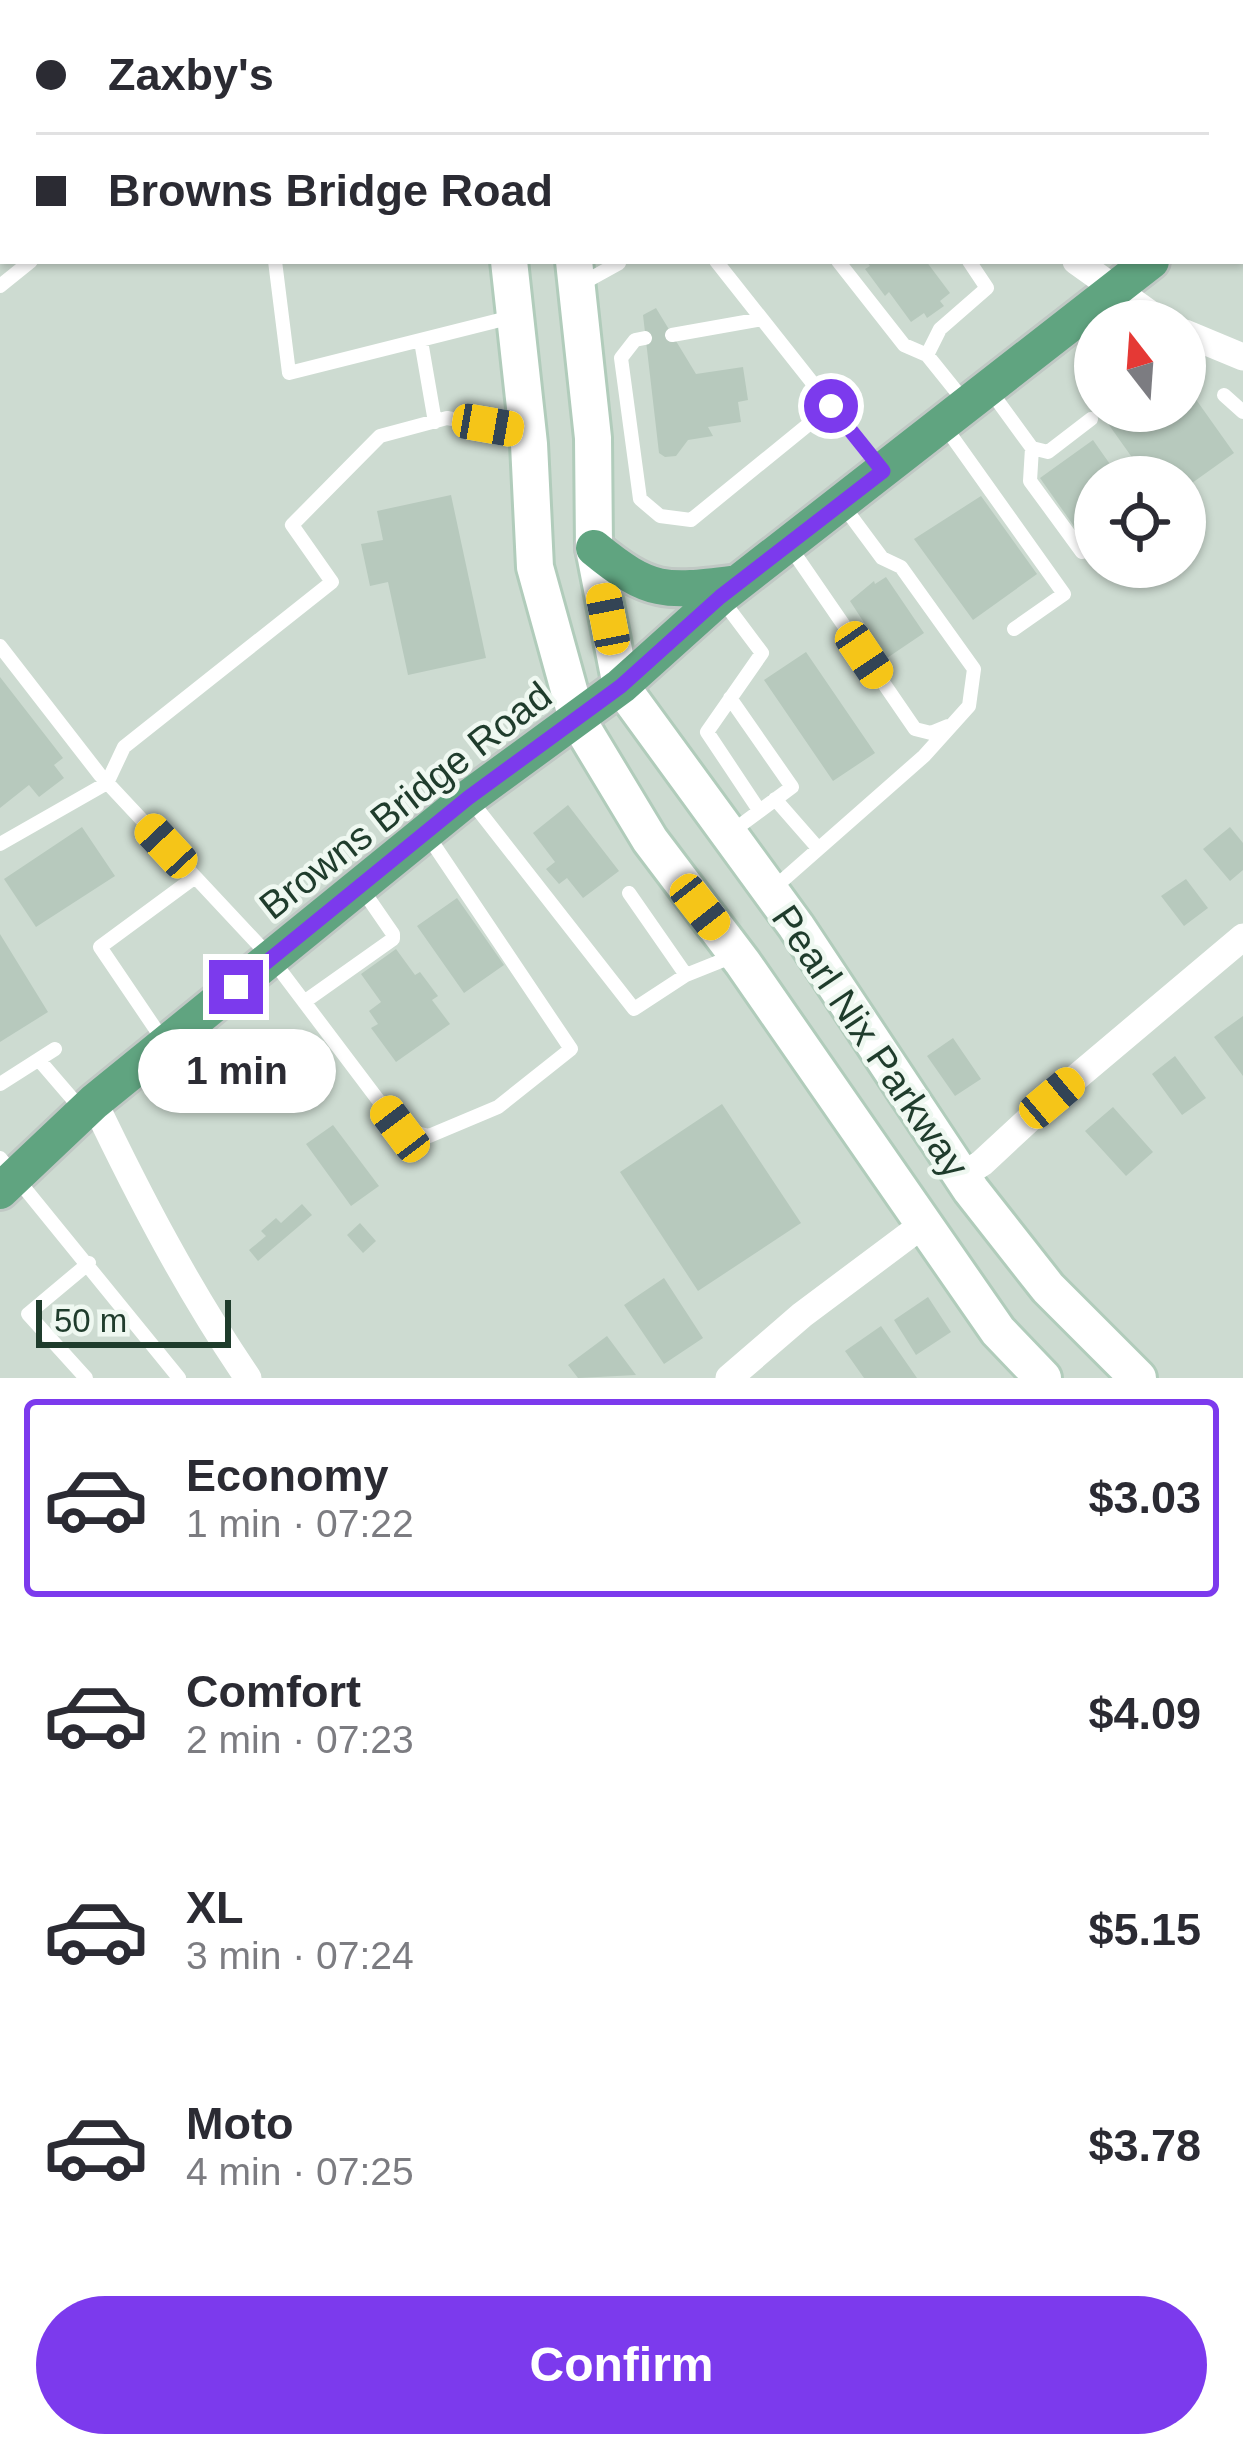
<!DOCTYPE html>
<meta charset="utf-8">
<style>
:root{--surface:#fff;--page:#f7f7f7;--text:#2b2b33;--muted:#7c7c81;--line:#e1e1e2;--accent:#7c3aed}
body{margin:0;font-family:Arial,sans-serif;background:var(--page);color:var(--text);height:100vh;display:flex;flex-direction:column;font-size:45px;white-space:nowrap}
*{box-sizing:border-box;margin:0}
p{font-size:39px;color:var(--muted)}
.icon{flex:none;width:66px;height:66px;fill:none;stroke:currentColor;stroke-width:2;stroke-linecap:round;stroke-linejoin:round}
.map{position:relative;height:1378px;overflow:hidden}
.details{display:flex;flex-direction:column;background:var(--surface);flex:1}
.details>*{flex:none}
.hud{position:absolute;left:0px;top:0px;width:1245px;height:264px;box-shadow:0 3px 9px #0004;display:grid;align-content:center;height:264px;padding:0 36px;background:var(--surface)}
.needle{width:78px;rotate:343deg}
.tools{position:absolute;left:1074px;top:300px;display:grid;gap:24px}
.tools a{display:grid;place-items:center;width:132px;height:132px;border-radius:50%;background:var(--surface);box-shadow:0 3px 9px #0004;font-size:60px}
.scale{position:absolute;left:36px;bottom:30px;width:195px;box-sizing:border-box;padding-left:12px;border:6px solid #1f3c2c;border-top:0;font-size:33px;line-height:42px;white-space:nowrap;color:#1f3c2c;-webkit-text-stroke:9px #eff8f1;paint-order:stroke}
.end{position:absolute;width:54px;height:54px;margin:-27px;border:15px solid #7c3aed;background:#fff;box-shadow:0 0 0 6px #fff}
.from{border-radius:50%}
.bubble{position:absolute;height:84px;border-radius:42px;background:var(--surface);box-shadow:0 3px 9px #0004;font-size:39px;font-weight:700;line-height:84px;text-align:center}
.car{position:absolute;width:36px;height:72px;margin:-36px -18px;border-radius:15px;box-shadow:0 0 9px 3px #0007;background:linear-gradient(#f5c518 24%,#345 0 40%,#f5c518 0 76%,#345 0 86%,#f5c518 0)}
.hud b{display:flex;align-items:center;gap:42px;height:114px;font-size:45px}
.hud b+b{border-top:3px solid var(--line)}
.hud i{width:30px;height:30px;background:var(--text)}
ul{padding:21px 0 0;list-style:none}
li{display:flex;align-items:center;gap:36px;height:198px;margin:0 24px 18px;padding:0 12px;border:6px solid transparent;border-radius:12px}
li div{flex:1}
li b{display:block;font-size:45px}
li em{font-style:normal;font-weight:700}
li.current{border-color:var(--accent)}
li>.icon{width:108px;height:108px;stroke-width:1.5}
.primary-button{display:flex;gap:24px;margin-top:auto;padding:24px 36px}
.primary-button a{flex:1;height:138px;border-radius:72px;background:var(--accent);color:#fff;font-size:48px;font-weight:700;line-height:138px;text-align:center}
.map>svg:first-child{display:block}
</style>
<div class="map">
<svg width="1243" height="1378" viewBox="0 0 1243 1378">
<rect width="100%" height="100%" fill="#dfebe2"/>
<path fill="#cddbd1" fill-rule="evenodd" d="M0,0H1243V1378H0ZM3,3H1242V261H3ZM1095,321H1185V411H1095ZM1095,477H1185V567H1095Z"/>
<path fill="#b7c9bd" d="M866,261H926L950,293L940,301L944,306L927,318L924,313L911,322L889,292L885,296L865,269L870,266Z
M656,308L696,374L743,367L748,400L738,402L741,422L708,427L713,436L688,440L676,456L665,457L659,453L643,315Z
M1185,384L1234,453L1185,488V477H1146L1099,411H1185Z
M1093,440L1119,477H1095V516L1076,529L1040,478Z
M451,495L486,658L408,675L388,582L370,586L361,544L383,540L377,511Z
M981,496L1037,574L973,620L914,539Z
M886,577L924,633L887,658L850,601L874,581L875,584Z
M806,652L875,753L833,781L764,680Z
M0,677L63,758L54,765L64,778L39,797L29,785L0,808Z
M568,805L619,871L583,898L567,878L559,884L546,869L555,862L533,833Z
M82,827L115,876L36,927L4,879Z
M1230,827L1243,843V870L1230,881L1203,849Z
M1186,879L1208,908L1184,926L1161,896Z
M457,898L504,965L464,993L417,926Z
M0,934L48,1012L0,1042Z
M396,949L415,975L420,972L438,996L432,1000L450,1024L396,1062L371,1028L378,1024L369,1011L381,1002L361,974Z
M1243,1016V1076L1214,1037Z
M953,1038L981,1079L955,1096L927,1056Z
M1175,1056L1206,1098L1182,1115L1152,1074Z
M722,1104L801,1223L698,1291L620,1172Z
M1113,1107L1153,1152L1126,1176L1085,1131Z
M333,1125L379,1186L351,1206L306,1144Z
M302,1204L312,1215L258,1261L249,1250L266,1236L261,1231L276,1218L281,1223Z
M360,1223L376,1241L363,1253L347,1235Z
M664,1278L703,1338L664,1364L624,1305Z
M928,1297L951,1332L916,1355L894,1320Z
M881,1326L917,1378H864L845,1351Z
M607,1336L636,1375L578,1378L568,1365Z"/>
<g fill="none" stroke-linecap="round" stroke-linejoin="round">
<defs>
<path id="secondary" d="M474,0L475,3
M539,0L540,3
M509,261L529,444L535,567L577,719L650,840L743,963L998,1331L1043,1378
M574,261L593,438L594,548L621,686L796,926L971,1190L1048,1288L1138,1378"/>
<path id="primary" d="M1242,184L1243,183
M594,548C651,595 666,592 738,583
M0,1191L94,1102L468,798L621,686L720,597L1151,261"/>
</defs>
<use href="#secondary" stroke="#b1ccbb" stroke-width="42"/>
<use href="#primary" stroke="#c0c8c4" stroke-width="42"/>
<path stroke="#fff" stroke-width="14" d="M216,0L218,3
M291,0L293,3
M700,3L704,0
M843,3L847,0
M1242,77L1243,76
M275,261L289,373L512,317
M716,261L879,467
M838,261L904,345L927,355L964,401
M581,284L619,263
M0,286L31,261
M672,335L762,319
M645,338L635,340L621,358L640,499L660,516L691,520L831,406
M421,341L435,422
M927,355L940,329L987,288L969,261
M989,389L1032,448L1030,481L1082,552L1095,543
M1224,395L1243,412
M943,424L1064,594L1014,629
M1032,448L1048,452L1091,419
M788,544L915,729L931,733L948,726
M720,597L762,653L707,732L759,810
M0,646L100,775L271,958L400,1129L429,1136L498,1107L571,1049L426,833
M775,799L817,847
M472,802L634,1009L686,975L736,955
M730,833L792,787L730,698
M0,844L107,783L124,747L332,582L292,525L380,436L447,418L523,432
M774,888L924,756L969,706L974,669L901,567L882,558L842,504
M629,893L686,975
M304,1002L393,939V934L362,889
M163,1040L100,947L195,877
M39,1060L82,1110
M0,1084L55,1049
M0,1158L179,1378
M86,1378L28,1314L89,1263"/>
<path stroke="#fff" stroke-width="27" d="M873,0L875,3
M1076,261L1160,321
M1185,333L1243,357
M94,1102C140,1198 188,1290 248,1378
M962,1176L982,1163L1052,1098L1243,937
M729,1378L802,1315L925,1223"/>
<use href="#secondary" stroke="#fff" stroke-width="36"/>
<use href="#primary" stroke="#60a480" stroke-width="36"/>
</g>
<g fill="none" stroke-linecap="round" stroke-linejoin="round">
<path stroke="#7c3aed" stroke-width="15" d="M236,987L468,798L621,686L720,597L883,471L831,406"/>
</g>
<g text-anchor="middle" stroke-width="9" stroke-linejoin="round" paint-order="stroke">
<g font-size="39" fill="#1f3c2c" stroke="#eff8f1">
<text transform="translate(405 800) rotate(-38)" y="14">Browns Bridge Road</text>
<text transform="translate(871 1041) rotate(56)" y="14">Pearl Nix Parkway</text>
</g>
</g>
</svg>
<div class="tools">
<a><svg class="needle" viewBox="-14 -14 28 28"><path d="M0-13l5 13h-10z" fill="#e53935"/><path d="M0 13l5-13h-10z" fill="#7c7c81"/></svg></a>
<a><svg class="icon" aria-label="locate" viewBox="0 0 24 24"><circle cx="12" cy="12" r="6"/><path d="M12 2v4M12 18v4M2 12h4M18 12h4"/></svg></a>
</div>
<div class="scale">50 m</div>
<i class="end from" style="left:831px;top:406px"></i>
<i class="end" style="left:236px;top:987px"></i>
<div class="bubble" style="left:138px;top:1029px;width:198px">1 min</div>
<i class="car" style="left:488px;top:425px;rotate:100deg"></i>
<i class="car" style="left:608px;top:619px;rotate:349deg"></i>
<i class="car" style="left:864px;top:655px;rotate:146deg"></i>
<i class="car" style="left:166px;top:846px;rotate:317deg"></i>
<i class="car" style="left:700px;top:907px;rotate:142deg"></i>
<i class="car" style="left:1052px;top:1098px;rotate:50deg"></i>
<i class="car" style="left:400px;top:1129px;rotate:323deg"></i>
<div class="hud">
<b><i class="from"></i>Zaxby's</b>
<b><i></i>Browns Bridge Road</b>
</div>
</div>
<section class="details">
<ul>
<li class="current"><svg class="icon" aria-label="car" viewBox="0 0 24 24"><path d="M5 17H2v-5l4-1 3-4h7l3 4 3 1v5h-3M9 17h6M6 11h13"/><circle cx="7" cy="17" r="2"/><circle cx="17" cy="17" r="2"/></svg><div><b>Economy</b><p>1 min · 07:22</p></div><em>$3.03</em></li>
<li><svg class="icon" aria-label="car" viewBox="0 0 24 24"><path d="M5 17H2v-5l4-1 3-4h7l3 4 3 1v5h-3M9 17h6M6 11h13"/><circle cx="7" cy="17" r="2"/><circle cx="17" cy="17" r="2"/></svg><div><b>Comfort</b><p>2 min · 07:23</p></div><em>$4.09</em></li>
<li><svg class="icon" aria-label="car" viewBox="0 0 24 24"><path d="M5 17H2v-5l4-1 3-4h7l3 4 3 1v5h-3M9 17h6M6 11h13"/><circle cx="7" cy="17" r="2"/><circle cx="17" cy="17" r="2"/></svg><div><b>XL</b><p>3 min · 07:24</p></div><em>$5.15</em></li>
<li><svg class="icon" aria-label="car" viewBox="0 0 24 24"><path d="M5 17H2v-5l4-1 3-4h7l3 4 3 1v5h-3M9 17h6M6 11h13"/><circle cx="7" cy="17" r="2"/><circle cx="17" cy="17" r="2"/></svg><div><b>Moto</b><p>4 min · 07:25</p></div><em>$3.78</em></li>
</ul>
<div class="primary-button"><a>Confirm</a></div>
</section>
